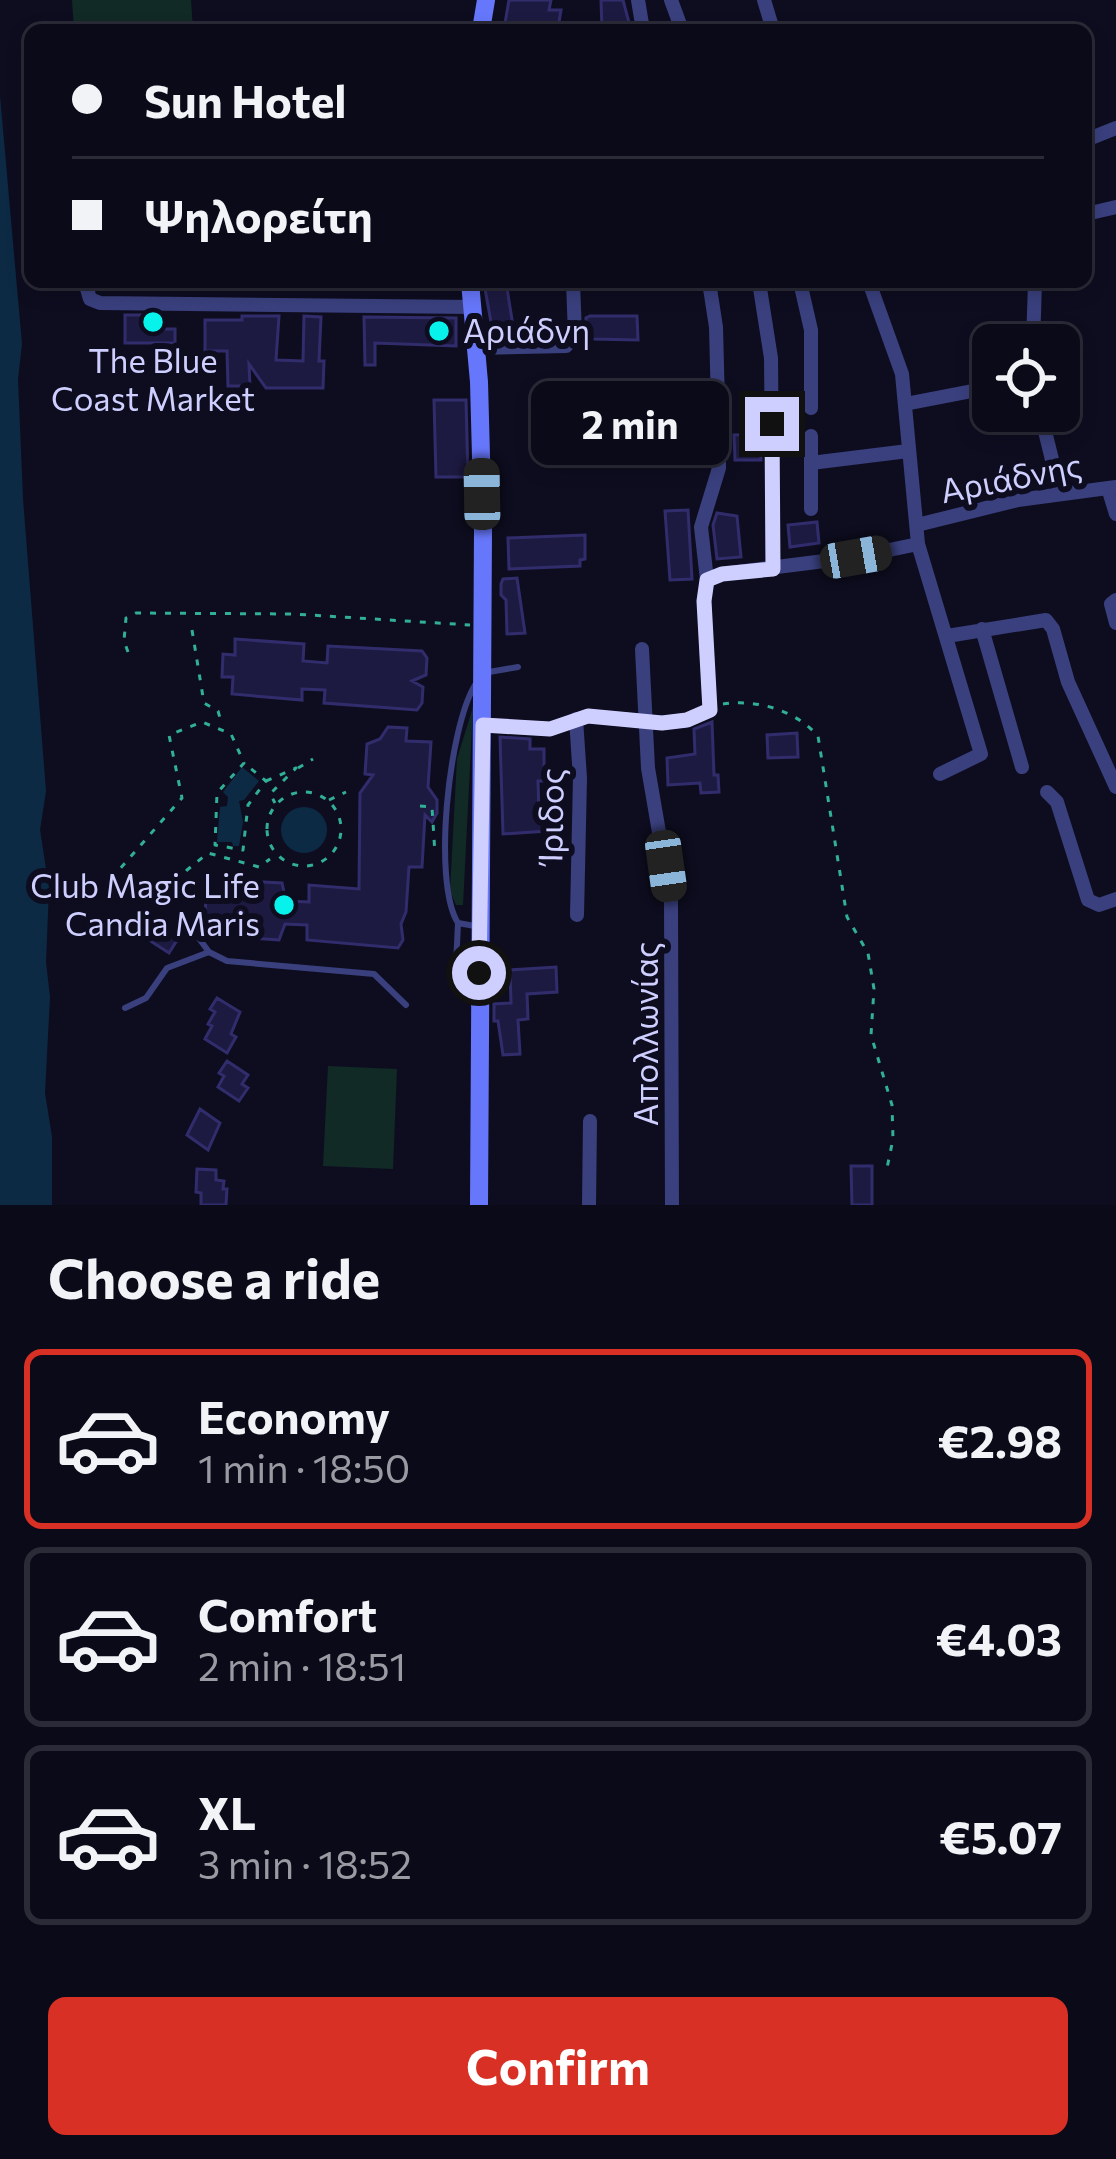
<!DOCTYPE html>
<meta charset="utf-8">
<style>
:root{--surface:#0a0a18;--page:#181825;--text:#f1f3f6;--muted:#999aa2;--line:#2a2b37;--accent:#d93025}
body{margin:0;font-family:Commissioner,sans-serif;background:var(--page);color:var(--text);height:100vh;display:flex;flex-direction:column;font-size:45px;white-space:nowrap}
*{box-sizing:border-box;margin:0}
p{font-size:39px;color:var(--muted)}
.icon{flex:none;width:66px;height:66px;fill:none;stroke:currentColor;stroke-width:2;stroke-linecap:round;stroke-linejoin:round}
.map{position:relative;height:1205px;overflow:hidden}
.details{display:flex;flex-direction:column;background:var(--surface);flex:1}
.details>*{flex:none}
.top-card{position:absolute;left:24px;top:24px;width:1068px;height:264px;border-radius:18px;box-shadow:0 6px 18px #0003,0 0 0 3px var(--line);display:grid;align-content:center;height:264px;padding:0 48px;background:var(--surface)}
.fabs{position:absolute;left:972px;top:324px;display:grid;gap:24px}
.fabs a{display:grid;place-items:center;width:108px;height:108px;border-radius:18px;background:var(--surface);box-shadow:0 6px 18px #0003,0 0 0 3px var(--line);font-size:60px}
.end{position:absolute;width:54px;height:54px;margin:-27px;border:15px solid #cecffe;background:#111;box-shadow:0 0 0 6px #111}
.from{border-radius:50%}
.bubble{position:absolute;height:84px;border-radius:18px;background:var(--surface);box-shadow:0 6px 18px #0003,0 0 0 3px var(--line);font-size:39px;font-weight:700;line-height:84px;text-align:center}
.car{position:absolute;width:36px;height:72px;margin:-36px -18px;border-radius:15px;box-shadow:0 0 9px 3px #0007;background:linear-gradient(#222 24%,#8ab4d8 0 40%,#222 0 76%,#8ab4d8 0 86%,#222 0)}
.top-card b{display:flex;align-items:center;gap:42px;height:114px;font-size:45px}
.top-card b+b{border-top:3px solid var(--line)}
.top-card i{width:30px;height:30px;background:var(--text)}
ul{padding:0;list-style:none}
li{display:flex;align-items:center;gap:36px;height:180px;margin:0 24px 18px;padding:0 24px;border:6px solid var(--line);border-radius:18px}
li div{flex:1}
li b{display:block;font-size:45px}
li em{font-style:normal;font-weight:700}
li.current{border-color:var(--accent)}
li>.icon{width:108px;height:108px;stroke-width:1.5}
h2{padding:0 48px;font-size:54px;line-height:144px}
.action{display:flex;gap:24px;margin-top:auto;padding:24px 48px}
.action a{flex:1;height:138px;border-radius:18px;background:var(--accent);color:#fff;font-size:48px;font-weight:700;line-height:138px;text-align:center}
.map>svg:first-child{display:block}
</style>
<div class="map">
<svg width="1116" height="1205" viewBox="0 0 1116 1205">
<rect width="100%" height="100%" fill="#0e0d20"/>
<path fill="#112a26" d="M72,0H191L193,30H74Z
M473,707L463,905H456L450,891L457,759Z
M328,1066L397,1069L393,1169L323,1166Z"/>
<path fill="#0d2a45" d="M0,96L22,344L18,379L23,499L46,791L40,830L49,888L46,962L50,997L45,1093L52,1137V1205H0Z
M242,767L259,781L244,800L239,801L243,822L239,846H233L232,842H217L220,807L227,806L228,797L223,792Z
M281 830a23 23 0 1 1 46 0a23 23 0 1 1-46 0Z"/>
<path fill="#1d1a41" stroke="#312d6c" stroke-width="3" d="M509,0H551L549,10H561L558,28L504,29Z
M601,0H623L631,30H602Z
M506,282L513,326L492,328L484,283Z
M125,315H160V329H175V343H125Z
M242,316H279L276,360L303,361L304,316L321,317L319,361H324L323,388H266L249,364L250,386H228L227,351H205V320H242Z
M590,316H637L638,340L592,339L586,336V318Z
M364,317L456,318V346L375,343V365H365Z
M434,400H466L468,477H436Z
M760,434L761,460H735L734,435Z
M688,510L692,579L670,580L665,511Z
M717,513L737,516L741,557L717,559L713,525Z
M817,522L819,543L790,547L788,525Z
M585,535V559L580,560V566L509,569L508,538Z
M517,578L525,633L507,634L506,600L501,595V584L503,579Z
M235,639L304,644L303,661L327,663L328,646L422,651L427,658L426,675L412,681L423,687L422,703L417,710L324,703L325,690L302,689V700L232,694L233,677H222L223,654L235,655Z
M712,722L714,775H718L719,792L701,793L700,783L668,785L667,758L695,754L694,729Z
M388,727L407,728L406,741L431,742L428,787L437,800V813L432,822L425,815L422,867H409L406,912L401,924L403,940L398,948L307,940V925L285,924L279,940L220,936V918L205,917L206,896H221L222,880L282,883L286,901L309,902V885L359,889L360,793L373,775L365,774L367,744L380,739Z
M797,733L798,757L768,758L767,735Z
M500,737L530,739V749H544V781H538L539,813H546L547,831L503,834Z
M141,908L179,937L169,953L129,927Z
M556,967L557,992L527,994L528,1019L518,1020L520,1054L503,1055L498,1021H494V1004L511,1003L510,970Z
M217,998L240,1012L231,1034L236,1037L227,1053L205,1039L212,1026L208,1024L215,1012L210,1009Z
M227,1061L248,1075L242,1084L248,1088L239,1101L218,1087L224,1076L219,1073Z
M200,1109L220,1123L208,1150L187,1135Z
M851,1166H872V1205H852Z
M197,1169L216,1170V1180L224,1181L223,1189H227L226,1205H201V1193L196,1192Z"/>
<g fill="none" stroke-linecap="round" stroke-linejoin="round">
<path stroke="#31af97" stroke-width="3" stroke-dasharray="6 9" stroke-linecap="butt" d="M192,630L204,703L218,711L222,725
M128,652L124,641L126,618L136,613L293,614L470,625
M723,704C757,699 795,710 818,736L847,917L868,953L874,989L871,1035L892,1105L893,1139L886,1173
M298,768L313,759
M266,781L296,768L270,794L275,803
M267 829a37 37 0 1 1 74 0a37 37 0 1 1-74 0Z
M329,800L346,792
M420,806L432,807L435,854
M111,879L182,798L169,735L202,722L231,734L244,763L217,793L215,845L243,850L248,805L266,781L244,763
M158,906L187,870L208,853L259,867L270,859"/>
<path stroke="#3a407e" stroke-width="6" d="M489,672L518,667
M475,926L458,923C432,882 449,727 475,685
M182,930L192,929L209,952L227,961L374,974L406,1005
M455,986L458,923
M125,1008L146,998L167,968L209,952"/>
<path stroke="#3a407e" stroke-width="14" d="M638,0L643,30
M671,0L682,30
M764,0L773,30
M1086,140L1116,128
M1086,214L1116,207
M85,282L90,299L100,303L473,307
M759,282L771,358L773,569
M800,282L811,330V408
M869,282L902,374L918,544L981,754L940,774
M1033,345L1035,282
M477,348L566,346L575,335L573,282
M905,404L993,387
M1040,411L1060,492
M811,463L908,451
M1108,488L1116,514
M811,509V436
M917,525L1018,500L1116,487
M707,580L701,527L719,468V444L716,327L709,282
M1116,600L1111,604L1116,623
M982,629L1022,767
M947,636L1046,620L1053,629L1068,682L1116,787
M642,649L648,768L671,902L672,1205
M576,719L580,778L577,915
M483,725L550,729L588,716L663,723L687,720L710,710L704,601L707,580L722,574L856,557L918,544
M1047,792L1057,802L1088,900L1099,905L1116,899
M589,1205L590,1121"/>
<path stroke="#6777fb" stroke-width="18" d="M481,30L486,0
M470,282L479,382L483,531L479,1205"/>
</g>
<g fill="none" stroke-linecap="round" stroke-linejoin="round">
<path stroke="#cecffe" stroke-width="15" d="M479,973L483,725L550,729L588,716L662,723L687,720L710,710L704,601L707,580L722,574L773,569L772,424"/>
</g>
<g fill="#06f2eb" stroke="#0e0d20" stroke-width="4.5">
<circle cx="153" cy="322" r="12"/>
<circle cx="439" cy="331" r="12"/>
<circle cx="284" cy="905" r="12"/>
</g>
<g text-anchor="middle" stroke-width="12" stroke-linejoin="round" paint-order="stroke">
<g font-size="33" fill="#cecffe" stroke="#0e0d20" text-anchor="start">
<text x="463" y="343">Αριάδνη</text>
<text x="153" y="373" text-anchor="middle">The Blue<tspan x="153" dy="38">Coast Market</tspan></text>
<text x="260" y="898" text-anchor="end">Club Magic Life<tspan x="260" dy="38">Candia Maris</tspan></text>
</g>
<g font-size="33" fill="#cecffe" stroke="#0e0d20">
<text transform="translate(1011 478) rotate(-11)" y="12">Αριάδνης</text>
<text transform="translate(551 816) rotate(-89)" y="12">Ίριδος</text>
<text transform="translate(646 1034) rotate(-90)" y="12">Απολλωνίας</text>
</g>
</g>
</svg>
<div class="fabs">
<a><svg class="icon" aria-label="locate" viewBox="0 0 24 24"><circle cx="12" cy="12" r="6"/><path d="M12 2v4M12 18v4M2 12h4M18 12h4"/></svg></a>
</div>
<i class="end from" style="left:479px;top:973px"></i>
<i class="end" style="left:772px;top:424px"></i>
<div class="bubble" style="left:531px;top:381px;width:198px">2 min</div>
<i class="car" style="left:482px;top:494px;rotate:359deg"></i>
<i class="car" style="left:856px;top:557px;rotate:80deg"></i>
<i class="car" style="left:666px;top:866px;rotate:172deg"></i>
<div class="top-card">
<b><i class="from"></i>Sun Hotel</b>
<b><i></i>Ψηλορείτη</b>
</div>
</div>
<section class="details">
<h2>Choose a ride</h2>
<ul>
<li class="current"><svg class="icon" aria-label="car" viewBox="0 0 24 24"><path d="M5 17H2v-5l4-1 3-4h7l3 4 3 1v5h-3M9 17h6M6 11h13"/><circle cx="7" cy="17" r="2"/><circle cx="17" cy="17" r="2"/></svg><div><b>Economy</b><p>1 min · 18:50</p></div><em>€2.98</em></li>
<li><svg class="icon" aria-label="car" viewBox="0 0 24 24"><path d="M5 17H2v-5l4-1 3-4h7l3 4 3 1v5h-3M9 17h6M6 11h13"/><circle cx="7" cy="17" r="2"/><circle cx="17" cy="17" r="2"/></svg><div><b>Comfort</b><p>2 min · 18:51</p></div><em>€4.03</em></li>
<li><svg class="icon" aria-label="car" viewBox="0 0 24 24"><path d="M5 17H2v-5l4-1 3-4h7l3 4 3 1v5h-3M9 17h6M6 11h13"/><circle cx="7" cy="17" r="2"/><circle cx="17" cy="17" r="2"/></svg><div><b>XL</b><p>3 min · 18:52</p></div><em>€5.07</em></li>
</ul>
<div class="action"><a>Confirm</a></div>
</section>
